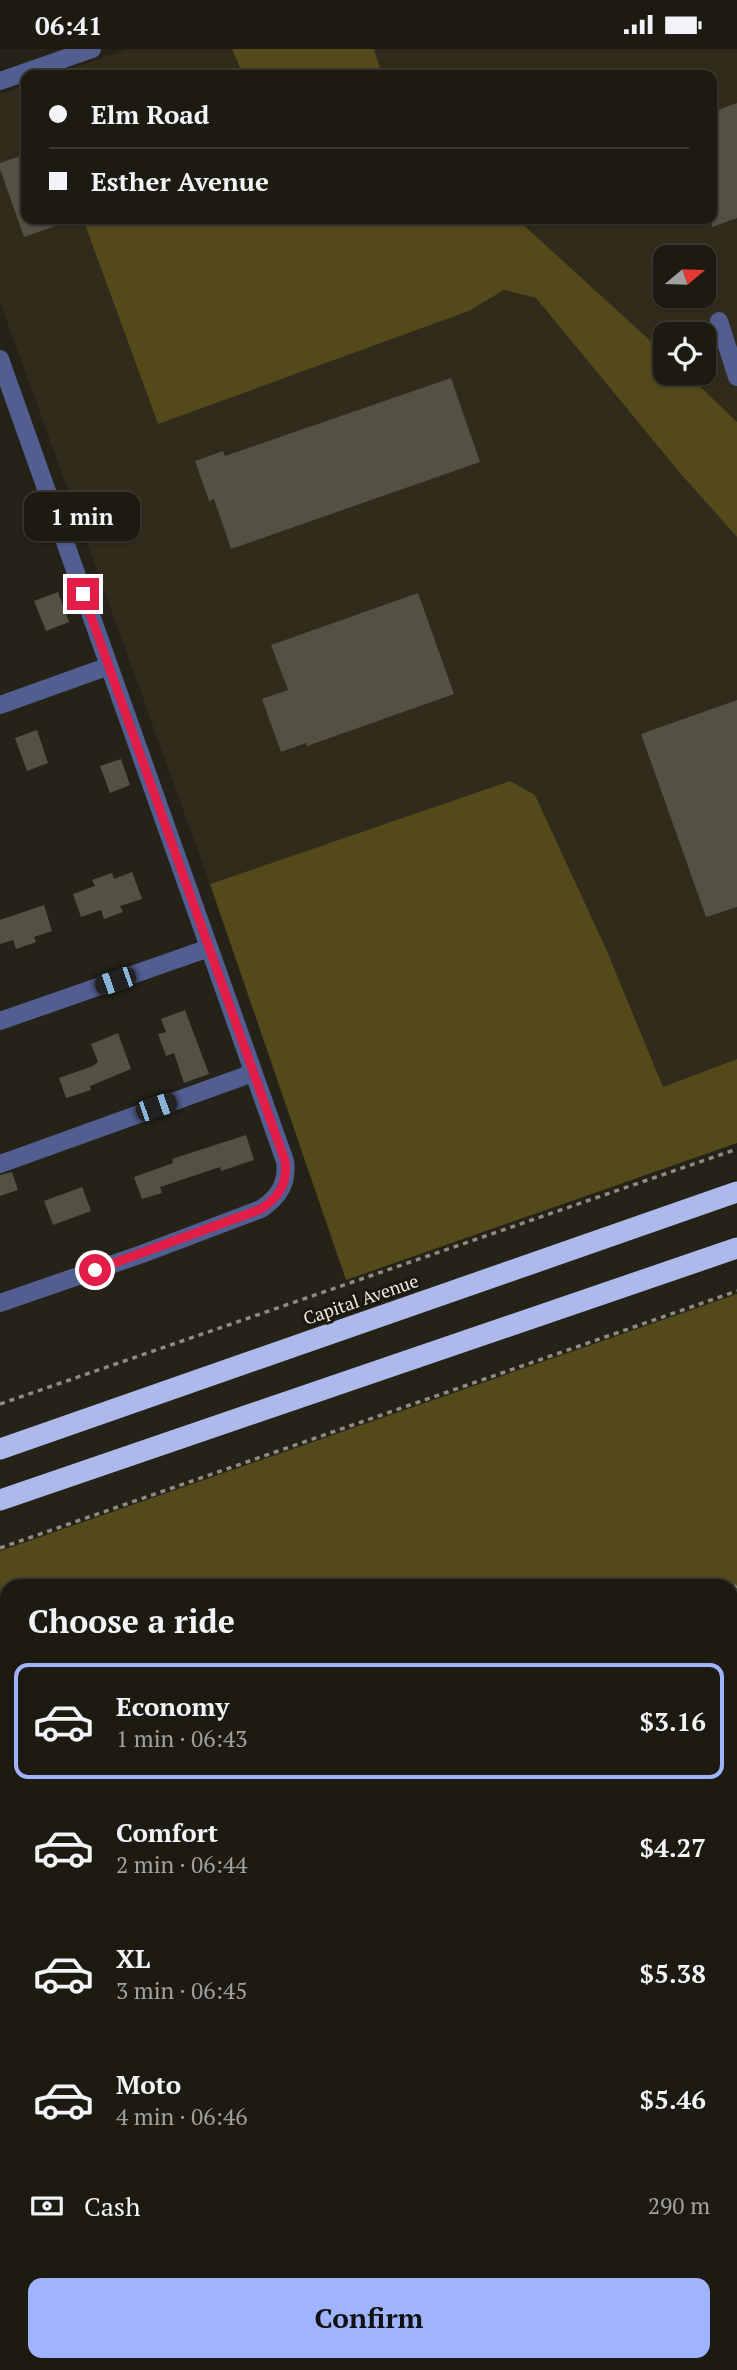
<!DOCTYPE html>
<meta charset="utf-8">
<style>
:root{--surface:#1c1a11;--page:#25231a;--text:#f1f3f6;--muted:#a0a19f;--line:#3a3831;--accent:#a0b3fd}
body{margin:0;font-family:"PT Serif",serif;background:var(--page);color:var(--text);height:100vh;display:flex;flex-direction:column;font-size:26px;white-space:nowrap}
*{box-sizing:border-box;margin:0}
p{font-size:23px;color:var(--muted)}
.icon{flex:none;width:38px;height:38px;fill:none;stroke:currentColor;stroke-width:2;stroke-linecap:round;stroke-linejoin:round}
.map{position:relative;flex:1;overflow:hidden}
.side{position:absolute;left:0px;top:1530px;width:738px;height:793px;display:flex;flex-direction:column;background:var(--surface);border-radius:21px 21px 0 0;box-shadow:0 2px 5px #0004,0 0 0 2px var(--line)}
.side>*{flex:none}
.hud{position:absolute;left:21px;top:21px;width:696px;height:154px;border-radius:14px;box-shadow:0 2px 5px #0004,0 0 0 2px var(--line);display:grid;align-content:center;height:154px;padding:0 28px;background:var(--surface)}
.needle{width:46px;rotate:71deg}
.tools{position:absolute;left:653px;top:196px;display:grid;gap:14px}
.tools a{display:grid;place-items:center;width:63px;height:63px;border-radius:14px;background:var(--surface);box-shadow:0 2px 5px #0004,0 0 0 2px var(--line);font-size:35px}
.end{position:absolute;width:32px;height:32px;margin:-16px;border:9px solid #e11d48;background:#fff;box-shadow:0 0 0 4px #fff}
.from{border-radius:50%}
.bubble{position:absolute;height:49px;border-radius:14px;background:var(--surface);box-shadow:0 2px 5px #0004,0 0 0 2px var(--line);font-size:23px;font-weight:700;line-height:49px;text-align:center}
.car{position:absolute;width:21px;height:42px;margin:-21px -10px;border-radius:9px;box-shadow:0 0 5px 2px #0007;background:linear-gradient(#222 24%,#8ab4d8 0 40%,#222 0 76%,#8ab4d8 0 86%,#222 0)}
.hud b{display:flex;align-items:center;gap:24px;height:66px;font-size:26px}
.hud b+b{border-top:2px solid var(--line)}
.hud i{width:18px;height:18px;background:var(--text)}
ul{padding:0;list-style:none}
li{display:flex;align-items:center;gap:21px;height:116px;margin:0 14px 10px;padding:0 14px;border:4px solid transparent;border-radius:14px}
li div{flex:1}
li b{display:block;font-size:26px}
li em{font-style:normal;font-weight:700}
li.selected{border-color:var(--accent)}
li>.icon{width:63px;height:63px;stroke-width:1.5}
h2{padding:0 28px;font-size:32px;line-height:84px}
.pay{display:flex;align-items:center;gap:18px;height:77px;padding:0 28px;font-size:26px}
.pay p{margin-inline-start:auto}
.button{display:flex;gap:14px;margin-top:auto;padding:14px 28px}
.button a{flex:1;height:80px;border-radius:14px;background:var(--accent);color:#111;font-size:28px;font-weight:700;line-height:80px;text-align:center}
.status{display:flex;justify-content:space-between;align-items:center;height:49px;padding:0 35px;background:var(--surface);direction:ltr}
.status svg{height:19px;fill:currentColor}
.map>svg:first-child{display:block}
</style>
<div class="status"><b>06:41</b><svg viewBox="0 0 49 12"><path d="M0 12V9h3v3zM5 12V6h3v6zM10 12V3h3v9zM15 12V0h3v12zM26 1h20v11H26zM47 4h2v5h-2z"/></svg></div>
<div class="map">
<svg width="737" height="2321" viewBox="0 0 737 2321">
<rect width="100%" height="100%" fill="#252217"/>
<path fill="#302b1a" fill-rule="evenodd" d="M128,0H232L243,26H54Z
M374,0H737V373L686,324H704V285H665V305L517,170H712V26H382ZM665,208H704V247H665Z
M26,36V170H83L158,374L469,262L504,241L536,249L680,424L737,488V1010L663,1038L607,902L535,746L510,732L210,835L0,253V45Z"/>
<path fill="#54491b" d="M232,0H374L382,26H243Z
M83,170H517L665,305V324H686L737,373V488L680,424L536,249L504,241L469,262L158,375Z
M510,732L535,746L607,902L663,1038L737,1010V1094L346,1231L210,835Z
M737,1245V2281L732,2283V1536H7V2315H547L531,2321H0V1502Z"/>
<path fill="#535044" d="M737,54V169L712,178V63Z
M26,105V170H70V172L24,188L0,120V114Z
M451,329L480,413L231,500L214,450L209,452L195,412L223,402L225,407Z
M58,543L69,573L46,582L34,552Z
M418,544L454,645L307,697L306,694L281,703L262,650L288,641L271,596Z
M737,651V858L706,868L641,685Z
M37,681L48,714L27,722L15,689Z
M121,710L130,736L110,744L100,717Z
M132,823L142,850L120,857L123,863L104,870L101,861L81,868L73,845L95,837L92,831L112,824L114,830Z
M44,856L52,882L34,888L36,893L16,900L13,891L0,895V871Z
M185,961L209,1025L184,1034L174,1004L166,1007L158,985L166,983L161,970Z
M118,984L131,1020L90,1037L91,1041L66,1049L59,1029L93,1017L98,1013L91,995Z
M246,1086L254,1111L221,1122L220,1118L160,1138L162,1144L142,1150L134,1128L173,1114L172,1110Z
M12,1123L18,1141L0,1147V1126Z
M82,1138L91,1162L53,1176L44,1152Z"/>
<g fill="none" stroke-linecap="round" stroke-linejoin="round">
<path stroke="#8d8b82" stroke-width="3.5" stroke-dasharray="5 5" stroke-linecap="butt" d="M0,1355L737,1100
M0,1499L737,1242
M732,1539L737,1537
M0,1804L7,1802"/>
<path stroke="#525e90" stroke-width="18" d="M0,32L92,0
M719,272L737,328
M0,310L285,1112C288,1134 279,1148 261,1160L142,1205L0,1254
M0,656L109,617
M0,972L209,899
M0,1115L253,1024"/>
<path stroke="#acb9ea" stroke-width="21" d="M0,1400L737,1143
M0,1451L737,1199"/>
</g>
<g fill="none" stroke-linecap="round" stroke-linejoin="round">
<path stroke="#e11d48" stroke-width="9" d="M83,545L285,1112C288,1134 279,1148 261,1160L95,1221"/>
</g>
<g text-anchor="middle" stroke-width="6" stroke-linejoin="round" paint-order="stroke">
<g font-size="18" fill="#ecebe3" stroke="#1b180e">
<text transform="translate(361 1251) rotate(-19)" y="6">Capital Avenue</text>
</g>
</g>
</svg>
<div class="tools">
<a><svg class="needle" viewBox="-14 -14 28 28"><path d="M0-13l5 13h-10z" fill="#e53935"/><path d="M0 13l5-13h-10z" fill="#a0a19f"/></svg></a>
<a><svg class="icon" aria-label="locate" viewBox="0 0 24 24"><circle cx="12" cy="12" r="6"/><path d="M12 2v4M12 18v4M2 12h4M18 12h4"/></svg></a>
</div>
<i class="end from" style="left:95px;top:1221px"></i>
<i class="end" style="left:83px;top:545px"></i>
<div class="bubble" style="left:24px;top:443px;width:116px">1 min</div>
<i class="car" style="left:115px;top:932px;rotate:251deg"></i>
<i class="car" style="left:156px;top:1058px;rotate:71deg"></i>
<div class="hud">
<b><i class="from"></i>Elm Road</b>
<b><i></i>Esther Avenue</b>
</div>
<section class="side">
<h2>Choose a ride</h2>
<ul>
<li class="selected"><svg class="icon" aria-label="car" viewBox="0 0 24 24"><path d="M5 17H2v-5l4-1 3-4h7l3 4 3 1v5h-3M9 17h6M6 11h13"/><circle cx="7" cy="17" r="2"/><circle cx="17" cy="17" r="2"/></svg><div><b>Economy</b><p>1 min · 06:43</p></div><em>$3.16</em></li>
<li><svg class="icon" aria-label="car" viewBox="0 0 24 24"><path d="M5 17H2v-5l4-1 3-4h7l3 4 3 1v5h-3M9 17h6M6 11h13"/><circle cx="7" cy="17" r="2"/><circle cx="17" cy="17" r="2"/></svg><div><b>Comfort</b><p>2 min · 06:44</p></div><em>$4.27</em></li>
<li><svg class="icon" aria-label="car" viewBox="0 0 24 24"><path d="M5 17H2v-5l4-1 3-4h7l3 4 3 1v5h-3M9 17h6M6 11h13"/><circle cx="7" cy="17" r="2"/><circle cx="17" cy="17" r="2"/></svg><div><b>XL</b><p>3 min · 06:45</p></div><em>$5.38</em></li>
<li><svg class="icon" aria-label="car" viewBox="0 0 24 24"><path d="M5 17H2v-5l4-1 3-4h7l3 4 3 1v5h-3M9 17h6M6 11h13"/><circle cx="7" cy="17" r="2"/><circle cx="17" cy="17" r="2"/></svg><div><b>Moto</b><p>4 min · 06:46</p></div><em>$5.46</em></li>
</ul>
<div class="pay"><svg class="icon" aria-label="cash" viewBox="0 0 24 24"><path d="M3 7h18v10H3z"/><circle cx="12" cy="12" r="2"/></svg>Cash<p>290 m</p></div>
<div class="button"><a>Confirm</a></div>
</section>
</div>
